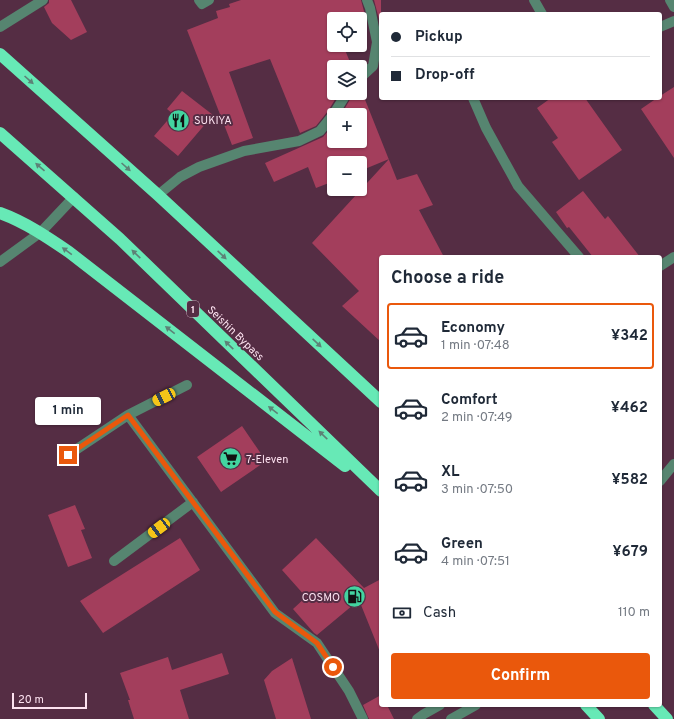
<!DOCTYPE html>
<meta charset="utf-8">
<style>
:root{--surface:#fff;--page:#f2f2f3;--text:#1f2937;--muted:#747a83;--line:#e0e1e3;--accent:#ea580c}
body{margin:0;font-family:Overpass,sans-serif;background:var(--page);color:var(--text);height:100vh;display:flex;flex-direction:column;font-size:15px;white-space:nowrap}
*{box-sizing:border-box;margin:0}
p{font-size:13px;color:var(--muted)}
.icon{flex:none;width:22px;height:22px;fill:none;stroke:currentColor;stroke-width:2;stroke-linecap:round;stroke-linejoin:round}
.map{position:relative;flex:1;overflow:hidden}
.drawer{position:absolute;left:379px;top:255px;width:283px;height:452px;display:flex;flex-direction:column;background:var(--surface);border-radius:4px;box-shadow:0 1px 3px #0004}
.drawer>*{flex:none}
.hud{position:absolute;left:379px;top:12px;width:283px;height:88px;border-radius:4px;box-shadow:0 1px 3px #0004;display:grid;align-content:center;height:88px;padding:0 12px;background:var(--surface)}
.buttons{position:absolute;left:327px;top:12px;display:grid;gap:8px}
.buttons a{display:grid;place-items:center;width:40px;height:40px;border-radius:4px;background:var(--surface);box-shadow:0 1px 3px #0004;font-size:20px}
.scale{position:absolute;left:12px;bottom:10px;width:75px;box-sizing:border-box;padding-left:4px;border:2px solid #fde2f0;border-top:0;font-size:11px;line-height:14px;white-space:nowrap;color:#fde2f0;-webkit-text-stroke:3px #552d44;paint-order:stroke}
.end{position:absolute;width:18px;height:18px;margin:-9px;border:5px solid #ea580c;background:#fff;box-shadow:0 0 0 2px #fff}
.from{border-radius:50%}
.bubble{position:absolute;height:28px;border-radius:4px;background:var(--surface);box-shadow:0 1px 3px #0004;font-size:13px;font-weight:700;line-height:28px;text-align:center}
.car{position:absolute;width:12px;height:24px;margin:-12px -6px;border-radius:5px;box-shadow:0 0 3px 1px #0007;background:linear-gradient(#f5c518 24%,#345 0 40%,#f5c518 0 76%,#345 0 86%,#f5c518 0)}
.hud b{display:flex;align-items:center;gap:14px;height:38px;font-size:15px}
.hud b+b{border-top:1px solid var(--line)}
.hud i{width:10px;height:10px;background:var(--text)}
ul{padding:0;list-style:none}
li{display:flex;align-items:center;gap:12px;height:66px;margin:0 8px 6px;padding:0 4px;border:2px solid transparent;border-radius:4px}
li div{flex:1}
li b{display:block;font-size:15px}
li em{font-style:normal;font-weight:700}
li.active{border-color:var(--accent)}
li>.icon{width:36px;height:36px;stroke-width:1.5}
h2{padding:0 12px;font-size:18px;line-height:48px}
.pay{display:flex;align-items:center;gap:10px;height:44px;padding:0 12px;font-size:15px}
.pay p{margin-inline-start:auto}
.primary-button{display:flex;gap:8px;margin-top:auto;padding:8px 12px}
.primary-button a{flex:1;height:46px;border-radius:4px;background:var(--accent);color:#fff;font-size:16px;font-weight:700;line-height:46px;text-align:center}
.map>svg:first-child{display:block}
</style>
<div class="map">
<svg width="674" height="719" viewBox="0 0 674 719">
<rect width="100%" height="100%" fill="#552d44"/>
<path fill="#a33e5c" d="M49,0H71L87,32L71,40L52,23L44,7L49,3Z
M241,0H361L366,19H333L334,22V45H343L352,67H334V93H339L328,111L316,126L300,133L270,59L229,72L253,138L232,145L187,30L218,18L216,11L230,7L229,4Z
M374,0H381V19H379Z
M360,87L397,180L417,174L433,205L419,210L444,257H381V342L342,306L359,291L312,243L389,159L360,171V163H334V181L316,188L308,167L274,182L265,163L323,137L334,124V141H360V115H341L352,96L353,93H360Z
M674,87V158L641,109L657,98H660V96Z
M182,91L213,115L178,156L154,136L173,114L167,109Z
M551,98H585L622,150L579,180L552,142L558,138L537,108Z
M583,191L605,219L608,216L640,257H593L569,227L567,228L556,212Z
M242,426L266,461L221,492L197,457Z
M75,505L85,529L81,530L92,558L68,567L48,515Z
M180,538L200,570L103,633L80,601Z
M316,538L364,588L381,579V652H380L359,600L317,635L314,633L293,609L306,597L282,570Z
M222,653L229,674L180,690L189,719H134L128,700H130L120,673L168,657L172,670Z
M292,658L311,719H276L264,680L272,671Z
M381,695V705H387L394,719H369L363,705Z"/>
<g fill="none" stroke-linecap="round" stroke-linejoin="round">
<path stroke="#568570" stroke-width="10" d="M199,0L202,4L209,0
M534,0L542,14
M670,0L674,7
M0,27L43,0
M660,27L674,21
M360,78L373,66L377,42L370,8L367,0
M473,98L486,128L518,186L579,257
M158,195L180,177L199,167L244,151L299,141L320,131L333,115L347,93
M0,262L41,232L74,197
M660,266L674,257
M128,415L275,613L317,643L349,691L363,719
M68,455L128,415L187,385
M660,481L674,464
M114,561L193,502
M417,719L424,714L440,705
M451,719L476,705"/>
<path stroke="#67e9b6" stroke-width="12" d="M0,54L158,195L381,402
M0,133L120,239L381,491
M0,213C25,222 47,237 69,252L345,466
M586,705L599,719
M654,705L667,719"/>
</g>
<defs><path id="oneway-solid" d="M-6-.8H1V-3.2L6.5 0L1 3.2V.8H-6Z"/></defs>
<g fill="#5d8277">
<use href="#oneway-solid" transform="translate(29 80) rotate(42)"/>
<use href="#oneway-solid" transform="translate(40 167) rotate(-139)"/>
<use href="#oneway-solid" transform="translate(126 167) rotate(42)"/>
<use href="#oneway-solid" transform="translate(67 251) rotate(-144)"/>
<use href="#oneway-solid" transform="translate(136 254) rotate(-136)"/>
<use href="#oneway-solid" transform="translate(222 255) rotate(43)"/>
<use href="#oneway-solid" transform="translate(170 330) rotate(-142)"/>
<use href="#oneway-solid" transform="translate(317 343) rotate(43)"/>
<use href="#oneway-solid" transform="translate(229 345) rotate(-136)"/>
<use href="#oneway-solid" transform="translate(273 410) rotate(-142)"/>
<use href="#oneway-solid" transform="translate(323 435) rotate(-136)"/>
</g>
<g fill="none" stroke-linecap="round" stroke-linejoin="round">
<path stroke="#ea580c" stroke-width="5" d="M68,455L128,415L275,612L317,643L333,667"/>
</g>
<defs>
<symbol id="restaurant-disc" viewBox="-11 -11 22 22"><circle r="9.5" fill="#43d4a0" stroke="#552d44"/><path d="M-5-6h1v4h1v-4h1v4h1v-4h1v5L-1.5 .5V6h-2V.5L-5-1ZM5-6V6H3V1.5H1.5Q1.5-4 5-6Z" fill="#111"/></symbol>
<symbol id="supermarket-disc" viewBox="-11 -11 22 22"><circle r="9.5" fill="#43d4a0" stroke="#552d44"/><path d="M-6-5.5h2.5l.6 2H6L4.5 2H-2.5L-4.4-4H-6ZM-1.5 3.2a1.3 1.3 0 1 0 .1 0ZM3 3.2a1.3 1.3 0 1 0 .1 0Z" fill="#111"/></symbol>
<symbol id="fuel-disc" viewBox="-11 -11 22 22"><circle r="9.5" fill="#43d4a0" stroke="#552d44"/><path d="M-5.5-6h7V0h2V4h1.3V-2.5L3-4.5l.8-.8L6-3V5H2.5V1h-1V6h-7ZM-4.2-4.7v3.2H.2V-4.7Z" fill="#111"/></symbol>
</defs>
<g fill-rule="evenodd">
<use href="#restaurant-disc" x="166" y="108" width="25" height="25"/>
<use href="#supermarket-disc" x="218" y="446" width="25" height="25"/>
<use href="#fuel-disc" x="342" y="584" width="25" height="25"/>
</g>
<g text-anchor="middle" stroke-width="4" stroke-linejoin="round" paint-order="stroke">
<rect fill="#552d44" stroke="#cbacbc" stroke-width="1" x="187" y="301" width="12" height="16" rx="3"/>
<g font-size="10" font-weight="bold" fill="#fde2f0">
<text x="193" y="313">1</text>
</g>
<g font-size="11" fill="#fde2f0" stroke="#552d44" text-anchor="start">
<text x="194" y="124">SUKIYA</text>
<text x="246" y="463">7-Eleven</text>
<text x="340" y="601" text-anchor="end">COSMO</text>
</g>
<g font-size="11" fill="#fde2f0" stroke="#552d44">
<text transform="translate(236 333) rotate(44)" y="4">Seishin Bypass</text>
</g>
</g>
</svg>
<div class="buttons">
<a><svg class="icon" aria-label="locate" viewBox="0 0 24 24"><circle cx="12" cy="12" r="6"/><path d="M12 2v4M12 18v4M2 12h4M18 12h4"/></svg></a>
<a><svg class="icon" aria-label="layers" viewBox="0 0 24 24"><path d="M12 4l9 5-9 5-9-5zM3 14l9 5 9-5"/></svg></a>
<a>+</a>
<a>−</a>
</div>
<div class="scale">20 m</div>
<i class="end from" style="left:333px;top:667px"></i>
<i class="end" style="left:68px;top:455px"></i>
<div class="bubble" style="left:35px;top:397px;width:66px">1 min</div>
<i class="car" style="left:164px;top:397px;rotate:243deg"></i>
<i class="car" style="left:159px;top:528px;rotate:233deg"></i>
<div class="hud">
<b><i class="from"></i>Pickup</b>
<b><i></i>Drop-off</b>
</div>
<section class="drawer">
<h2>Choose a ride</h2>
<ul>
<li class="active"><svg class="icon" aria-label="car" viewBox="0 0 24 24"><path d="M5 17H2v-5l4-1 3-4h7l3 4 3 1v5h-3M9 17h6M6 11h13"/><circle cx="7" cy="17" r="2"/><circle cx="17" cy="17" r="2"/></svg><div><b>Economy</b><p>1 min · 07:48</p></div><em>¥342</em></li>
<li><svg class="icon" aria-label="car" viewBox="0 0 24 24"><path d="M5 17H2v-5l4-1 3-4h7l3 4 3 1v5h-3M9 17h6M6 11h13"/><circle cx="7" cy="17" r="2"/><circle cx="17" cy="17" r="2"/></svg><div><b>Comfort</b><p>2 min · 07:49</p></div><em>¥462</em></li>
<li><svg class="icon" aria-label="car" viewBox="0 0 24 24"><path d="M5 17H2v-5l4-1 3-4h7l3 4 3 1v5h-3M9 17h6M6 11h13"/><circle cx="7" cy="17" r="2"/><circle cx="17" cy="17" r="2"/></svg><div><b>XL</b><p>3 min · 07:50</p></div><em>¥582</em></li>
<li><svg class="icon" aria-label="car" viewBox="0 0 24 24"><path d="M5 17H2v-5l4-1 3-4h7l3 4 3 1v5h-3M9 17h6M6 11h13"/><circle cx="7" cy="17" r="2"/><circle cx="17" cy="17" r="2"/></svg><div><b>Green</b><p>4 min · 07:51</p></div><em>¥679</em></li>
</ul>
<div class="pay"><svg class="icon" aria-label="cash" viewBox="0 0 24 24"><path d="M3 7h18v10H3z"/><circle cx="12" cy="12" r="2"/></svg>Cash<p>110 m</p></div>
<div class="primary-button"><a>Confirm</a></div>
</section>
</div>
